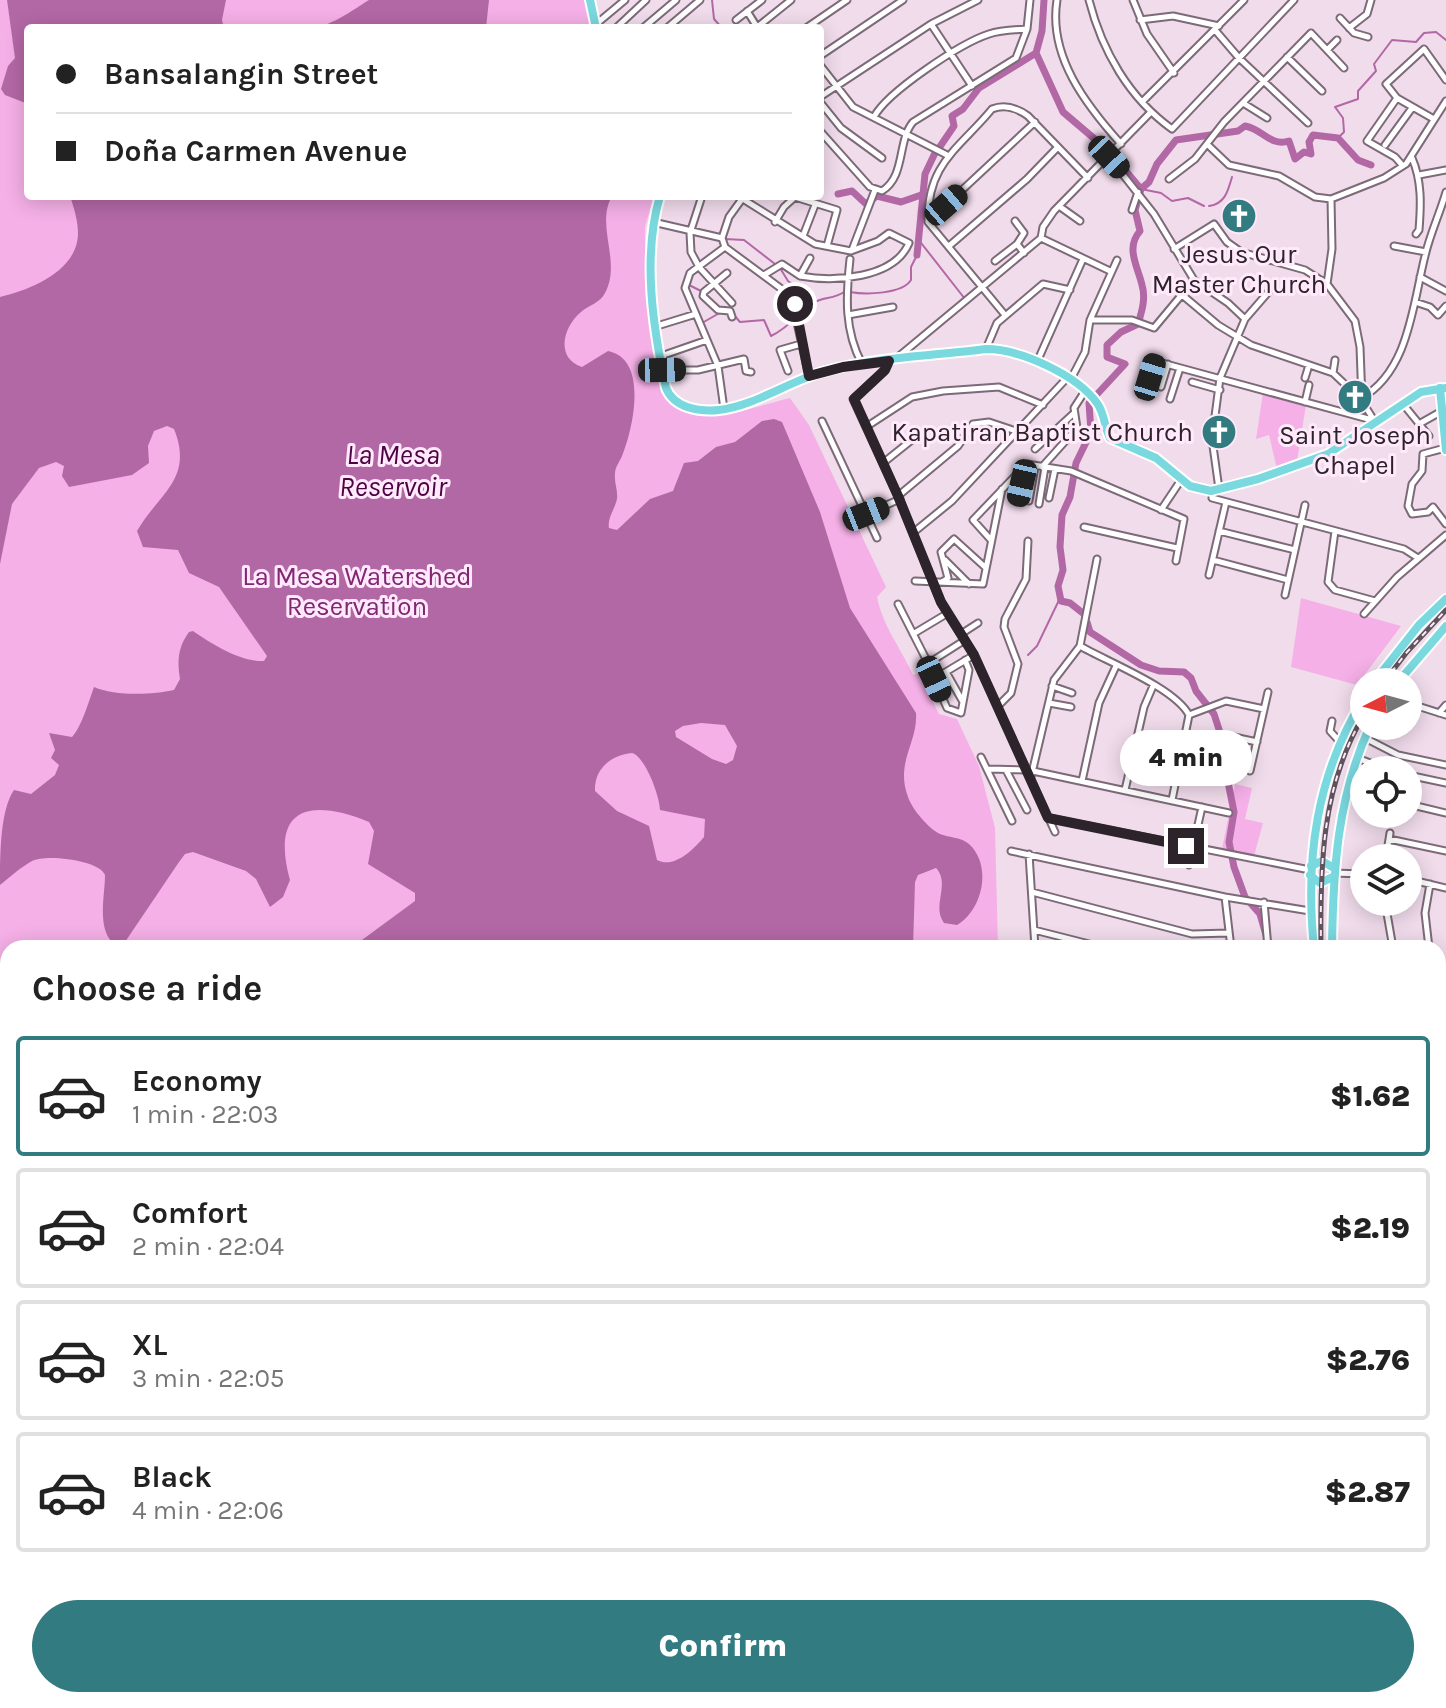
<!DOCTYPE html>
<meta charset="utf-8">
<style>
:root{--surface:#fff;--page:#f6f6f6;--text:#222;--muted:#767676;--line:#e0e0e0;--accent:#327b81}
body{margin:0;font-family:Karla,sans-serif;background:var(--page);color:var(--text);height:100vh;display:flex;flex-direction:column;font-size:30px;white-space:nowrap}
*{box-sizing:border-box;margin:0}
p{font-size:26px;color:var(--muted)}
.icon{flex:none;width:44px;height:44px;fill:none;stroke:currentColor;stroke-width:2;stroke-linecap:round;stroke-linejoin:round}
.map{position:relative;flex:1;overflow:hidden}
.panel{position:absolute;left:0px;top:940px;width:1446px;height:768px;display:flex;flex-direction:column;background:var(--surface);border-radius:24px 24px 0 0;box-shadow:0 4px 20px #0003}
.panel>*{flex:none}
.hud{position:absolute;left:24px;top:24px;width:800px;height:176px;border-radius:8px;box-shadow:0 4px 20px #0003;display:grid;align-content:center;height:176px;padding:0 32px;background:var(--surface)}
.needle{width:52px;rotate:264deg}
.buttons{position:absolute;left:1350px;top:668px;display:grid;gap:16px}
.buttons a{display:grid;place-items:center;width:72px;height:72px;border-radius:50%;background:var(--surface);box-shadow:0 4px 20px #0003;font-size:40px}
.end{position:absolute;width:36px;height:36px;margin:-18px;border:10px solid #2c242a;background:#fff;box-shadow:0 0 0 4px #fff}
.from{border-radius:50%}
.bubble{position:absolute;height:56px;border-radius:28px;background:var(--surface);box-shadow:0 4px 20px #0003;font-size:26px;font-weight:800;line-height:56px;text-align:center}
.car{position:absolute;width:24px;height:48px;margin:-24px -12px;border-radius:10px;box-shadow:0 0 6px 2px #0007;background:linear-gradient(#222 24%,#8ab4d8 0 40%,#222 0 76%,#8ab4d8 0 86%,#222 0)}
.hud b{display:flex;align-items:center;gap:28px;height:76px;font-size:30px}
.hud b+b{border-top:2px solid var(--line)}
.hud i{width:20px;height:20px;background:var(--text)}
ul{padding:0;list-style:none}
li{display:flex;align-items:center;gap:24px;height:120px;margin:0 16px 12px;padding:0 16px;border:4px solid var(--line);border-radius:8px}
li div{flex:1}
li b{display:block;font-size:30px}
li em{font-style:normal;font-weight:800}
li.active{border-color:var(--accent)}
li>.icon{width:72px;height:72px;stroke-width:1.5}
h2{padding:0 32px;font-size:36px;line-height:96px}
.primary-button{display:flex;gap:16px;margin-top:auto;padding:16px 32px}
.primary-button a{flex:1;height:92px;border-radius:48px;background:var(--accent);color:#fff;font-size:32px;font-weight:800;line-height:92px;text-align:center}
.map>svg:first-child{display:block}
</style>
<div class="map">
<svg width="1446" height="1708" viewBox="0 0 1446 1708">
<rect width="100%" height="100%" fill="#f1dcec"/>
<path fill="#f5b0e7" d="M0,0H585L591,28H28V196H654L645,227V285L665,398C693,433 754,406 790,398L809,425L886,587L877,597C883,627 901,648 913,675L919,673L939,714L957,719L979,766L995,828L998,948H8V1700H261L257,1708H0Z
M1263,393L1306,405L1297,461L1277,469L1269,435L1256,439Z
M1301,598L1401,626L1357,685L1291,667Z
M1235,784L1252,788L1245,819L1263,823L1254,856L1222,849Z"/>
<path fill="#b368a6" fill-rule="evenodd" d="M7,0H226L222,20L224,28H28V104L5,95L1,89L8,66L15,58Z
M369,0H489L486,28H281C294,23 302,28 314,27C332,26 354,9 369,0Z
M70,196H612C595,226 622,261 605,293C600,303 589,305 581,312C563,327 555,358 582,367L608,351C649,359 633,429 622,456C619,463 615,467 615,474C614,482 618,490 617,499C615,509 607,518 609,528L617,530L650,499L673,491L684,463L698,461L716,447L735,442L762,421L774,419L782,422L820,512L850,608L916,713C918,743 895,762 908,797C912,809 928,828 940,834C950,838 961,837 969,844C993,866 982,911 957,925L944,923C931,906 951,884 936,868L918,875L915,882L913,948H351L415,901V893L368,864L374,831L369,822C310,798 270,807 290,880L283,897L270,907L256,879L246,871L193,852L185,854L179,862L125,942H112C97,926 105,895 105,875C99,860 46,854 32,861C21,867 10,877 0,885C0,856 0,810 14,790L31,794L55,775L59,765L51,758L55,750L49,733L72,737C81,728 89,701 94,687C114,696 152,695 174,690L180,679C177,661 178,647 189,632L193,631C212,644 240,662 264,661L267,656L219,587L189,573L178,550L143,547L137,531C159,493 194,479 174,429L167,426L154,431L148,446L149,463L132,475L69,487L62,476L64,466L56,462L39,468L12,504L0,564V297C30,290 78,271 78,233C78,221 74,208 70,196ZM701,723L725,725L737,746L733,760L726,764L712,759L676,737L675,731L683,726ZM632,753C645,756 660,797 660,810L705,819L704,837C693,850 674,869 657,860L649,826L617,811L595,791C594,769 611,755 632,753Z
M0,1021L8,1023V1507L0,1508Z"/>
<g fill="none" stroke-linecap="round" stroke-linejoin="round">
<path stroke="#b368a6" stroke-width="2" d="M712,0L714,19L721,27
M1338,138L1344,132L1343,118L1335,107L1358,99V91L1376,71L1374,64L1392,40L1416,42L1424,33L1436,32L1446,40
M1141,189L1161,193L1172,201L1188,198L1204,206
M1209,206C1225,204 1228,191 1232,177
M725,239L744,240L775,264
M918,239L965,299
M780,268L788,281L816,301
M689,285L701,291
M850,292C866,295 902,294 911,280V267L917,255
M728,308L740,322L764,320L771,336C790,327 796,315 813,303C823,297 834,299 844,292
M702,323L723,311
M1028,655L1037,646L1061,596"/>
<path stroke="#b368a6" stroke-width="4" d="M0,1604L8,1606
M0,1614L8,1616
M0,1624L8,1626"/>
<path stroke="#b368a6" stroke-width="7" d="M1044,0L1042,31L1036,53L1063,112L1110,152
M939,148L954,126L952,116L963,109L979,88L1036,53
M1141,189L1149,182L1157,164L1176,140L1238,131L1245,126C1263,129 1270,147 1289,141L1295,159L1304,152L1311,154L1309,142L1313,135L1338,138L1358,160L1371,165
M838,194L852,191L866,204L877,196L901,202L924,194
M917,255L925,174L935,153
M1084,614L1070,603L1061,601L1058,586L1063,570L1060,547L1062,515L1070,497L1076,463L1091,432L1089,403L1125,364L1107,357V345L1121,332L1138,324C1142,311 1146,298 1142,285C1138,267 1125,248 1140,231L1135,210L1141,189L1114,157
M1087,622L1090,632L1141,665L1159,671L1184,672L1191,678L1196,691L1214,714L1228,757L1226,772L1234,812L1229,842L1234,867L1245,897L1260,914L1266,935
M1438,1204L1446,1223
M1029,1700L1033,1708"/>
<defs>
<path id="minor" d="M1057,0C1048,56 1086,105 1121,144
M1089,0C1102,51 1129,98 1172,129L1294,0
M1133,0L1147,34L1174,73
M747,11L757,27
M1340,18L1354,33L1368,37
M736,20L762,0
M1140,20L1173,16L1219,26
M931,24L972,86
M595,25L625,0
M616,28L646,0
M643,28L676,0
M667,28L700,0
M756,28L791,0
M806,28L847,0
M1349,28L1367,14L1371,0
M1215,30L1239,58L1308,123
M1327,50L1337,40
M820,56L903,0
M1287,57L1322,91
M820,65L853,107L947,155
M820,97L931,24L978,0
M1397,98L1367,141L1395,157L1403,166
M820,102L841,128L882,158
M1142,102L1244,0
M1243,103L1267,118
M874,117C887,92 961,43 989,34C1001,30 1014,30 1027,29
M1432,118L1397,98L1386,84L1424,49L1446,80
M820,131L870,187L882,191C906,176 897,141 913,122L1016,58L1027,29L1030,0
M1208,145L1229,165L1279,176L1315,197L1331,199L1384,178L1406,164L1446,101
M1385,145L1412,108
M1109,157L1154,214L1194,280L1228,303L1245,319
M1412,158C1422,181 1421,205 1419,230L1416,234
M1419,175L1446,170
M1169,179L1195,159L1224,122L1311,33L1344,68
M702,196L690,233L691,252L699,267L732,303
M738,196L815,244L851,251
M1059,206L1080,221
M928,210L946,205L1035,122
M1132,210L1138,192
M1015,221L1024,233L1017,244
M653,222L722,238
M775,222L784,207L795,197L837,210L827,246
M803,236L815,205
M722,238L725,247L791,296L809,376
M722,238L729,217L742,199
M1041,238L1110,271
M949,246L1027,179L1058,147
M1394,246L1426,252
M1174,249L1214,224L1227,242L1241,252L1305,270L1327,284L1355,321L1360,347L1362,401L1375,422
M852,250L875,190
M850,259C846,296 844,330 862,364
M995,261L1017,244L1024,253
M727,273L704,292L703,296L718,310L730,311L732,317
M764,275L782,264L800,276L810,258
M800,276C834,282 894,279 909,243L889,233L878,241L851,251
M1420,277L1446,291
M1327,284L1332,249L1331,199
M1181,294L1218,325L1251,345L1333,373L1350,389L1361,393
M1415,302L1430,307L1438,315L1446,306
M848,315L893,307
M1005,315L928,222C927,163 959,149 992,109C1005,104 1017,108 1028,116L1088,178
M1090,320H1132L1154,328L1194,280
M657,326L696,314
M986,349L997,323L1043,284L1070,290
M661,356L707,340
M898,357L1041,238L1043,227L1054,211L1151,112
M889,361L885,370L853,399L898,496L941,603L974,655L1055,832
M1037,362L1083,259
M663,370H698L744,359L746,371L751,372
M788,371L780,350L801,344
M1333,373L1335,360
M1305,378L1309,365
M1071,379L1085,352L1090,320L1117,260
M1192,382L1220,390
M1161,387L1168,364
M1145,393L1155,361L1372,420
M1361,398C1409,372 1413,303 1425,256C1430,234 1440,213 1446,192
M1170,399L1180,368
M1305,402L1309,385
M1403,404L1429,436
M724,409L718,366L685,288L690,273L725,247
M822,421L877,538
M1419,424L1442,411
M866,427L912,397L943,391L999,387L1043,405
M1445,448L1423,454L1422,471L1412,484L1408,506L1412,514L1428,512L1433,507L1446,524
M1035,449L1074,413
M883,463L918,435
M1042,467L1077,428L1074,408L1085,391
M1219,489L1212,439L1220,378L1245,319L1271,289
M898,496L958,446L973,424L989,422L1016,431
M1049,498L1055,469
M1212,498L1404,549L1418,558
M1029,501L1035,466
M1017,502L1027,464L1071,471L1184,519L1176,561
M1039,504L1045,467
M1161,510L1181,480
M866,514L900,499
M1084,527L1177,548
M1219,531L1295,550
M1335,531L1328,582L1335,590L1375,601
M914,532L952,501L1067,378
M991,540L973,520L1016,475
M945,560L969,584
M1213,560L1288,580
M1209,575L1226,502
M915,581L983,584L1002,489
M942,582L948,578L941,552L954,539L986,568
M1285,595L1305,505
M898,604L928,663
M1364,614L1397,577L1446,535
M913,634L948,613
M961,634L978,623
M1080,646C1108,662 1175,688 1189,715
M921,668L965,640
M946,672L963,702
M934,679L947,708L961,713L969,670L965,660
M929,682L974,655
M1052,686L1072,693
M1049,703L1071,707
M1408,703L1446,715
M998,706L1011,693L1018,664L1004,627L1005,619L1026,579L1028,541
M1439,713L1446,705
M1189,715L1226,701L1264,709
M1332,721L1330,731L1340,742
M1365,738L1398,755L1446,765
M1181,751H1209L1234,737L1257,742
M981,757L1012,821
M1357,758L1389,770
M988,769L1027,770
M1006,770L1027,810
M1033,771L1229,813
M1250,771L1268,692
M1408,775L1446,783
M1031,777L1054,680L1080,646L1097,559
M1082,781L1099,703L1116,666
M1349,783L1364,789
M1125,790L1144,707L1153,686
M1172,800L1189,715
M1408,804L1446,813
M1048,818L1310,870
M1389,839L1446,851
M1011,851L1225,897L1310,911
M1029,854L1035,948
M1386,858L1390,833
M1189,865L1202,807
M1333,873L1364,874
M1408,879L1446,888
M1032,892L1192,934L1229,933
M1225,897L1231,948
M1264,902L1268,948
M1385,902L1393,948
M1034,930L1105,948
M1429,948L1425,913L1430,884
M1438,1027L1440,1045
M1438,1082H1446
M1438,1120L1446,1119
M1438,1374L1446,1446
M1438,1472L1446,1471
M1438,1518L1446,1487
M1438,1521L1446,1523
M1438,1626L1446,1628
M0,1667L8,1671
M1438,1679L1446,1645
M0,1686L8,1689
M0,1695L3,1687
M31,1700L48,1708
M73,1700L89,1706L138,1708
M446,1700L447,1708
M513,1700L516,1708
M647,1700L649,1708
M1048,1700L1051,1708
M1056,1700L1057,1708
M1070,1700L1071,1708
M1108,1700L1109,1708
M1145,1700L1146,1708
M1256,1700V1708
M1417,1700L1446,1707
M482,1703L494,1700
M273,1708L280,1700
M1154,1708L1226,1700
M1393,1708L1395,1700
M1431,1708L1433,1700"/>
<path id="major" d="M590,0L596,28
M660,196C642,256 653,328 666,388C674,408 699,412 719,410C754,406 788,382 822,372C874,357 932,356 986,349C1020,349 1077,375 1097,403C1105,414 1104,427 1110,438L1156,458L1190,486L1211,491L1258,479L1328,454L1421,392L1446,388
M1440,388L1446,450
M1374,682L1419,625L1446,599
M1398,682L1446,626
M1311,866L1322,861L1334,868
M1310,875L1320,883L1333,877
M1314,948C1305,859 1316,775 1364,698
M1332,948C1333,870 1337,798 1370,726
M1438,1661L1446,1663
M1438,1667L1446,1669
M1302,1700L1303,1708
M1312,1700V1708"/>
</defs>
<use href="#minor" stroke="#7c6a78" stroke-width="9"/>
<use href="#major" stroke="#fff" stroke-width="12"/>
<use href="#minor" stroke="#fff" stroke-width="5"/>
<use href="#major" stroke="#7ad8df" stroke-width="8"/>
<defs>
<path id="rail" d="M1384,682L1407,652L1446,610
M1321,948C1320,867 1321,787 1364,715
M1308,1700L1309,1708"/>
</defs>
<use href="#rail" stroke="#5f535c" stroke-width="5"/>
<use href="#rail" stroke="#ffe9fa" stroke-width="2" stroke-dasharray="6" stroke-linecap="butt"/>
</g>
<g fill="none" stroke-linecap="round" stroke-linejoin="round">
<path stroke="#2c242a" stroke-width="10" d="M795,304L809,376L843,367L889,361L885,370L854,399L898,496L941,602L974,655L1048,818L1186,846"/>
</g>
<defs>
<symbol id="church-disc" viewBox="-11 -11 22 22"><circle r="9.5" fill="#327b81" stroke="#ffe9fa"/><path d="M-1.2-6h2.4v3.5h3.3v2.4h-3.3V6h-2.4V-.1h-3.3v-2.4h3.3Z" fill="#fff"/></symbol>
</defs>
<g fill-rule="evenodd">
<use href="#church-disc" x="1219" y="196" width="40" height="40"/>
<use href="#church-disc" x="1335" y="377" width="40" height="40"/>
<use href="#church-disc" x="1199" y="412" width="40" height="40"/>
</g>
<g text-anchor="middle" stroke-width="6" stroke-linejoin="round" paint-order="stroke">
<g font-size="26" fill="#2c242a" stroke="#ffe9fa">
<text x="1239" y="263">Jesus Our<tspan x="1239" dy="30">Master Church</tspan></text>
<text x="1193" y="441" text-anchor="end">Kapatiran Baptist Church</text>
<text x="1355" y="444">Saint Joseph<tspan x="1355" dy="30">Chapel</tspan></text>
</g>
<g font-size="26" fill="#812575" stroke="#ffe9fa">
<text x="357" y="585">La Mesa Watershed<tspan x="357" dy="30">Reservation</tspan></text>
</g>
<g font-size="28" font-style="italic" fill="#4c0344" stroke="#ffe9fa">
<text x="393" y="464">La Mesa<tspan x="393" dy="32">Reservoir</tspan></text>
</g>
</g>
</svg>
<div class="buttons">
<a><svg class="needle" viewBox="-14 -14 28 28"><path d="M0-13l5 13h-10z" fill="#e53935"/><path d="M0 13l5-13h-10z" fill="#767676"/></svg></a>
<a><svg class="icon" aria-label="locate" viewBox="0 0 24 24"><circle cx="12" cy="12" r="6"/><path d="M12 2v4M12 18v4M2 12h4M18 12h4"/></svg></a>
<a><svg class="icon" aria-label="layers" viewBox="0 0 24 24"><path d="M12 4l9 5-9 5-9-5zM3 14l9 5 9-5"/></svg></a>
</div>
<i class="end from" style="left:795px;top:304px"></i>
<i class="end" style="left:1186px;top:846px"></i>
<div class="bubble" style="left:1120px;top:730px;width:132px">4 min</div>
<i class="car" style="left:1109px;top:157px;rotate:137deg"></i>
<i class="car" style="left:946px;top:205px;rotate:49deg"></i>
<i class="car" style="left:662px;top:370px;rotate:89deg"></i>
<i class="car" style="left:1150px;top:377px;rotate:17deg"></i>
<i class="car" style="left:1022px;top:483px;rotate:193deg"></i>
<i class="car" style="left:866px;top:514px;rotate:68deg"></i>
<i class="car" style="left:934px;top:679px;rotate:155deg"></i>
<div class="hud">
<b><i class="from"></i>Bansalangin Street</b>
<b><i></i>Doña Carmen Avenue</b>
</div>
<section class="panel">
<h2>Choose a ride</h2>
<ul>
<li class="active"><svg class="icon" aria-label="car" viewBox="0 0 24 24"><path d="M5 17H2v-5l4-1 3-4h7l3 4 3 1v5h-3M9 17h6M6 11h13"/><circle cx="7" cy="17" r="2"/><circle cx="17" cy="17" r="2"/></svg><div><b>Economy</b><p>1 min · 22:03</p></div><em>$1.62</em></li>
<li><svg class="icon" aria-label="car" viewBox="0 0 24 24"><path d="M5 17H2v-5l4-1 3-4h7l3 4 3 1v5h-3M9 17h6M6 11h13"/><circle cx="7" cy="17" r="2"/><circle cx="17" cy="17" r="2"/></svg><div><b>Comfort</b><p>2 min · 22:04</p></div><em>$2.19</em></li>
<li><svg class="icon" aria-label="car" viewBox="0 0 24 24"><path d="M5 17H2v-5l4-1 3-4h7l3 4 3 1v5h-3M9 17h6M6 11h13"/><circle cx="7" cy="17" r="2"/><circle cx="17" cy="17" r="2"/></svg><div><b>XL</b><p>3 min · 22:05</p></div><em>$2.76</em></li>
<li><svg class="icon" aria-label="car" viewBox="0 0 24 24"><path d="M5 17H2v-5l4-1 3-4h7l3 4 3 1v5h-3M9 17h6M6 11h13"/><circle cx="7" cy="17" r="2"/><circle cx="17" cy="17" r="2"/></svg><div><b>Black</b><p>4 min · 22:06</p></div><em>$2.87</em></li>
</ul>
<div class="primary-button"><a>Confirm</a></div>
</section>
</div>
